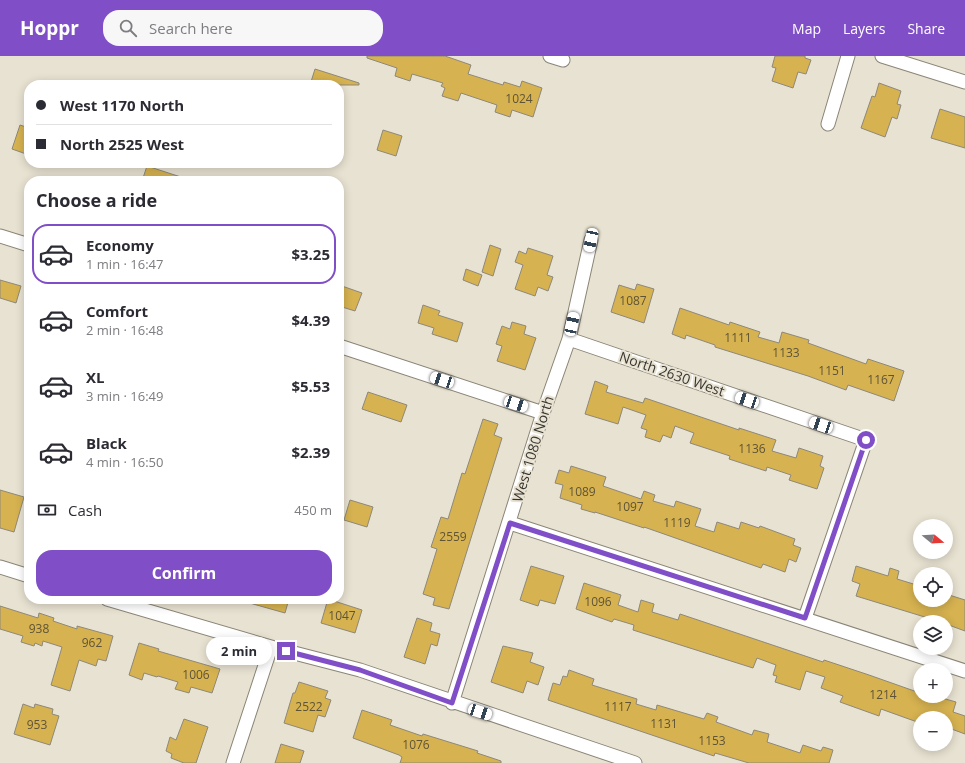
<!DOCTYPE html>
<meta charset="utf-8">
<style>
:root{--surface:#fff;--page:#f7f7f7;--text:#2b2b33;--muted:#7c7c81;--line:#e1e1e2;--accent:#804fc7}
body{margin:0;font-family:"Open Sans",sans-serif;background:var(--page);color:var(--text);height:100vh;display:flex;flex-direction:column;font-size:15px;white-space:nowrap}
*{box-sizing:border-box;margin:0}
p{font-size:13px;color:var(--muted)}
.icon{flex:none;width:22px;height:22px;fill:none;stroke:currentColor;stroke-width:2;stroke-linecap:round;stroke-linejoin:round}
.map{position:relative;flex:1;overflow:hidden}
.side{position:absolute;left:24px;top:120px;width:320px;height:428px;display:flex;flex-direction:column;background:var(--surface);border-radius:16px;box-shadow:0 2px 10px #0003}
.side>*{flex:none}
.guide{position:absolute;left:24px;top:24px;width:320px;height:88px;border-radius:16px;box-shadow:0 2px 10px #0003;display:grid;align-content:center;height:88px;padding:0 12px;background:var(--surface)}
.needle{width:26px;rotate:108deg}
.fabs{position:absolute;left:913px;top:463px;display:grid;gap:8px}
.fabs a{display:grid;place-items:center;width:40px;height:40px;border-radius:50%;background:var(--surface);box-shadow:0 2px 10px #0003;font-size:20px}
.end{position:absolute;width:18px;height:18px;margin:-9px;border:5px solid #804fc7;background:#fff;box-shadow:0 0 0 2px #fff}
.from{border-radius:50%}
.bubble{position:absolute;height:28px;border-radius:14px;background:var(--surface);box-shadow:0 2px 10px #0003;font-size:13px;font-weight:700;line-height:28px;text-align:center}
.car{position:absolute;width:12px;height:24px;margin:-12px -6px;border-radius:5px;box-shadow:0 0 3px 1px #0007;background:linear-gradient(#fff 24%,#345 0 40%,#fff 0 76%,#345 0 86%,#fff 0)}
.guide b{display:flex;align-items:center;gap:14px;height:38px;font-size:15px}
.guide b+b{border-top:1px solid var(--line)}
.guide i{width:10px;height:10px;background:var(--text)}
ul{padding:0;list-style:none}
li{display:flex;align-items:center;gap:12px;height:60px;margin:0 8px 6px;padding:0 4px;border:2px solid transparent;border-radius:16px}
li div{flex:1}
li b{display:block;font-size:15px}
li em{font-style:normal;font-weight:700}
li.selected{border-color:var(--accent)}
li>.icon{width:36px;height:36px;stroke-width:1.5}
h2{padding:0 12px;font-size:18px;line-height:48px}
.pay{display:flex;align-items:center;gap:10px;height:44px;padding:0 12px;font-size:15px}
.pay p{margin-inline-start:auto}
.cta{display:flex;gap:8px;margin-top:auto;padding:8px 12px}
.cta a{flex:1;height:46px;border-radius:16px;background:var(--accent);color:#fff;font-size:16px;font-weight:700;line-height:46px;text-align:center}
header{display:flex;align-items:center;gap:24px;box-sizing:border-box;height:56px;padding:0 20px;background:var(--accent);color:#fff}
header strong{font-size:19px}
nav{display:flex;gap:22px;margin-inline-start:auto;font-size:14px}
.search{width:280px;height:36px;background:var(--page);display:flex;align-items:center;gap:10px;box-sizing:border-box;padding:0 14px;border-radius:16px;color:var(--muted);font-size:15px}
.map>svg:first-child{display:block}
</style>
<header>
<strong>Hoppr</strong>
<div class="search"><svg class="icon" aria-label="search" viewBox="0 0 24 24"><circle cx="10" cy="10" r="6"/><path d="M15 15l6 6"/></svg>Search here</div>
<nav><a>Map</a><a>Layers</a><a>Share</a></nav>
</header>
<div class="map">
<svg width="965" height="707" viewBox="0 0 965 707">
<rect width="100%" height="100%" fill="#e8e2d2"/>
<path fill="#d6b250" stroke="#8e887a" d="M367,0H445L471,9L468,18L503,29L504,26L520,31L522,25L542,32L533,61L512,54L510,61L495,56L497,49L461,37L458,45L442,40L445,32L441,30L443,27L412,18L410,25L395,20L397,12L367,2Z
M775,0H805V2L811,4L806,18L798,16L793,32L772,25L776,12L772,11Z
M315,13L359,27V29H310Z
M879,27L901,35L897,48L901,49L897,63L892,61L885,81L861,72L872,40L875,41Z
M940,53L965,61V92L931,82Z
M20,69L29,72V99L12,93Z
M383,74L402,80L396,100L377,94Z
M147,110L187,123V125H142Z
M490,189L501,193L493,220L482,216Z
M528,192L553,200L547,219L553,221L548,235L538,231L535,240L515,233L523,209L515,206L519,195L526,198Z
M466,213L482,219L478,230L463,224Z
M0,224L21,230L16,247L0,242Z
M637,228L654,233L644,267L611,256L619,229L635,234Z
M339,229L362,237L355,255L339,250Z
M423,249L440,255L438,259L463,267L457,286L432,278L434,272L418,267Z
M680,252L729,269L730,266L760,276L758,281L779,287L782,276L809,284L808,287L866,308L868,303L904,315L894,345L848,329L846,334L808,320L715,291V289L686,279L685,283L672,278Z
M512,266L526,270L524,278L536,282L525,314L497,305L502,290L496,288L502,270L510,273Z
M595,325L608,330L606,336L643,347L645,342L739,374V372L776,384L772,395L796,402L799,392L823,400L820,410L824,412L817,433L789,424L791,419L767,411L766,415L729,403L730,400L690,387L694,377L675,370L671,382L663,379L660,386L645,381L647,374L641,372L646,359L623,351L618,368L585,358Z
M368,336L407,349L401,366L362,353Z
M483,363L498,368L494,379L502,382L449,553L433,549L435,542L423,538L437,493L431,491L441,461L448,463L462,417L465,418Z
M571,410L606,421L603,430L641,443L644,435L655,439L653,445L674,451L676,445L701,453L695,470L714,476L717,466L739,473L741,466L759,472L760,470L795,483L793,489L801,492L796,506L789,503L785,516L763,508L761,512L644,471V472L595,456V457L581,453L582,449L560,442L563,429L555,427L559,414L569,417Z
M0,434L24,441L14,476L0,472Z
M350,444L373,451L367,471L344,464Z
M531,510L564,520L555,548L540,544L538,550L520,544Z
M856,510L888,520L890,512L899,515L897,523L920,530V544H946V538L965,544V575L946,568V566H933L927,564L928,562L856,540L860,528L852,525Z
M584,527L621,539L618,549L638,556L641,544L654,548L652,556L678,564L680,558L823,606L824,604L869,619L920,637V640H935L956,646L953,656L965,660V678L946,671V662H920V667L881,653L879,660L840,646L843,640L821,632L825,621L806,615L800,634L775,626L777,620L773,619L776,609L757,602L753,612L633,574L634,569L614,563L612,566L576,553Z
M247,543H289L285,557L246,546Z
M328,543L362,554L355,577L321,567Z
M0,550L38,562L39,557L54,562L53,565L77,573V570L113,580L106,605L98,603L96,610L79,604L70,635L51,629L62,591L43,585L42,590L35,587L34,590L21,586L23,580L0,573Z
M417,562L432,567L430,575L440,578L437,590L431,588L425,608L404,601Z
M139,587L159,593L158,595L220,613L212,637L191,631L189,637L175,633L178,626L158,620L157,621L144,617L142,624L129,619Z
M503,590L533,597L530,606L544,611L538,629L527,625L523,637L491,626Z
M569,614L594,623L592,629L637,643L636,648L656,654L657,649L704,663L707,657L718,661L716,666L752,679L754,674L769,678L767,686L800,697L803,689L821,695L823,691L833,694L829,707H749L715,697L714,700L548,644L553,627L560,629L563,620L567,621Z
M299,626L328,635L325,642L331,644L325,661L318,659L313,676L284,667L293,637H295Z
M23,648L34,652L35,648L53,653L52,658L59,660L50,689L14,678Z
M362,654L392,664L390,669L422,680L423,678L478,695L477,697L501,705V707H400L402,701L399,699L353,682Z
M184,663L208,671L196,707H184L171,702L172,698L166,695L170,681L176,684Z
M281,688L304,695L300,707H275Z"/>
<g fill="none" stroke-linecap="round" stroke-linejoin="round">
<defs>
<path id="street" d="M550,0L563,4
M882,0L965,26
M828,68L848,0
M0,180L29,189
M569,283L866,384L805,562
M339,290L543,357
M510,467L965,615
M0,511L29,520
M107,543L271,591L360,614L635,707
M452,647L543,357L569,283L591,184
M233,707L271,591"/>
</defs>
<use href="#street" stroke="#8b8577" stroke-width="15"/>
<use href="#street" stroke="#fff" stroke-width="13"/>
</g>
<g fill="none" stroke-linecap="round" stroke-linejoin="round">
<path stroke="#804fc7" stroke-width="5" d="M286,595L360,614L452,647L510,467L805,562L866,384"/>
</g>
<g text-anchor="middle" stroke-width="4" stroke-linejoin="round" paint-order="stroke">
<g font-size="12" fill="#5f5437">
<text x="519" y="47">1024</text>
<text x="633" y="249">1087</text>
<text x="738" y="286">1111</text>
<text x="786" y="301">1133</text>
<text x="832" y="319">1151</text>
<text x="881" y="328">1167</text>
<text x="752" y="397">1136</text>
<text x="582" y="440">1089</text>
<text x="630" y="455">1097</text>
<text x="677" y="471">1119</text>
<text x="453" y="485">2559</text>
<text x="598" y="550">1096</text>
<text x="342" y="564">1047</text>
<text x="39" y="577">938</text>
<text x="92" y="591">962</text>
<text x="196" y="623">1006</text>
<text x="883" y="643">1214</text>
<text x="309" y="655">2522</text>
<text x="618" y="655">1117</text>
<text x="664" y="672">1131</text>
<text x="37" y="673">953</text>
<text x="712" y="689">1153</text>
<text x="416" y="693">1076</text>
</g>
<g font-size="14" fill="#37352f" stroke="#e8e2d2">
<text transform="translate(672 318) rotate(19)" y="5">North 2630 West</text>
<text transform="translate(533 393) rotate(-73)" y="5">West 1080 North</text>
</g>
</g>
</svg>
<div class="fabs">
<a><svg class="needle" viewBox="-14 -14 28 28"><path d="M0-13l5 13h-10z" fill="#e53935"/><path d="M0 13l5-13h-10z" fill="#7c7c81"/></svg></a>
<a><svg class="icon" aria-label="locate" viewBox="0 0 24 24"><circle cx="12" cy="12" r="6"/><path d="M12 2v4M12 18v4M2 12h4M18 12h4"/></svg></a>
<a><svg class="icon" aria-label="layers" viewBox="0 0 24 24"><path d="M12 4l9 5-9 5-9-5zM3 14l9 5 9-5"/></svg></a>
<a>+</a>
<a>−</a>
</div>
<i class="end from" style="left:866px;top:384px"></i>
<i class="end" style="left:286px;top:595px"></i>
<div class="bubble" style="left:206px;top:581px;width:66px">2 min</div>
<i class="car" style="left:591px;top:184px;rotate:192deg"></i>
<i class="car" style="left:572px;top:268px;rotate:12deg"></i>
<i class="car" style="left:442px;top:324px;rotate:288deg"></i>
<i class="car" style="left:747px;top:344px;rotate:289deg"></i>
<i class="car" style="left:516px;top:348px;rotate:108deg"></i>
<i class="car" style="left:821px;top:369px;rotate:289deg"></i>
<i class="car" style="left:480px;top:656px;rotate:108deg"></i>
<div class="guide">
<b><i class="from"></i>West 1170 North</b>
<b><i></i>North 2525 West</b>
</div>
<section class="side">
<h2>Choose a ride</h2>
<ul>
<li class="selected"><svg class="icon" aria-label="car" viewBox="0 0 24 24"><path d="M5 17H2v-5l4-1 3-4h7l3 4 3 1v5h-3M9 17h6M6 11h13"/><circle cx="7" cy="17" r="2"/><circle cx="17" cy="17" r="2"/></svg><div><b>Economy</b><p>1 min · 16:47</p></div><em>$3.25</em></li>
<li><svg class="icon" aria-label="car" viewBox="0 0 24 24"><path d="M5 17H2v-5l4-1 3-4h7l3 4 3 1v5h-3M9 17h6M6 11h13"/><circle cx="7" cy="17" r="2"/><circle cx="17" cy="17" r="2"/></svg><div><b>Comfort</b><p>2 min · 16:48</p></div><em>$4.39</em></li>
<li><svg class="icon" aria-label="car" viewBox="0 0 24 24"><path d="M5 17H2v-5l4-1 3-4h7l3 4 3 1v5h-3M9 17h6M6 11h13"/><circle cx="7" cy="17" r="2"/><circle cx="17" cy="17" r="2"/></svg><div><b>XL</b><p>3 min · 16:49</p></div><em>$5.53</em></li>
<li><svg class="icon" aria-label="car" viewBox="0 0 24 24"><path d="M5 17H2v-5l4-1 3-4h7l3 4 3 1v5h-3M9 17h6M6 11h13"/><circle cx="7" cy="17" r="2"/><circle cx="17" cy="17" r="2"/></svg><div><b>Black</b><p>4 min · 16:50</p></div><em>$2.39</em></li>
</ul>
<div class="pay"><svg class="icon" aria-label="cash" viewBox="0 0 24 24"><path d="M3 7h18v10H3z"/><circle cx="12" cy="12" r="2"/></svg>Cash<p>450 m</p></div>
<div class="cta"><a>Confirm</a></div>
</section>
</div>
